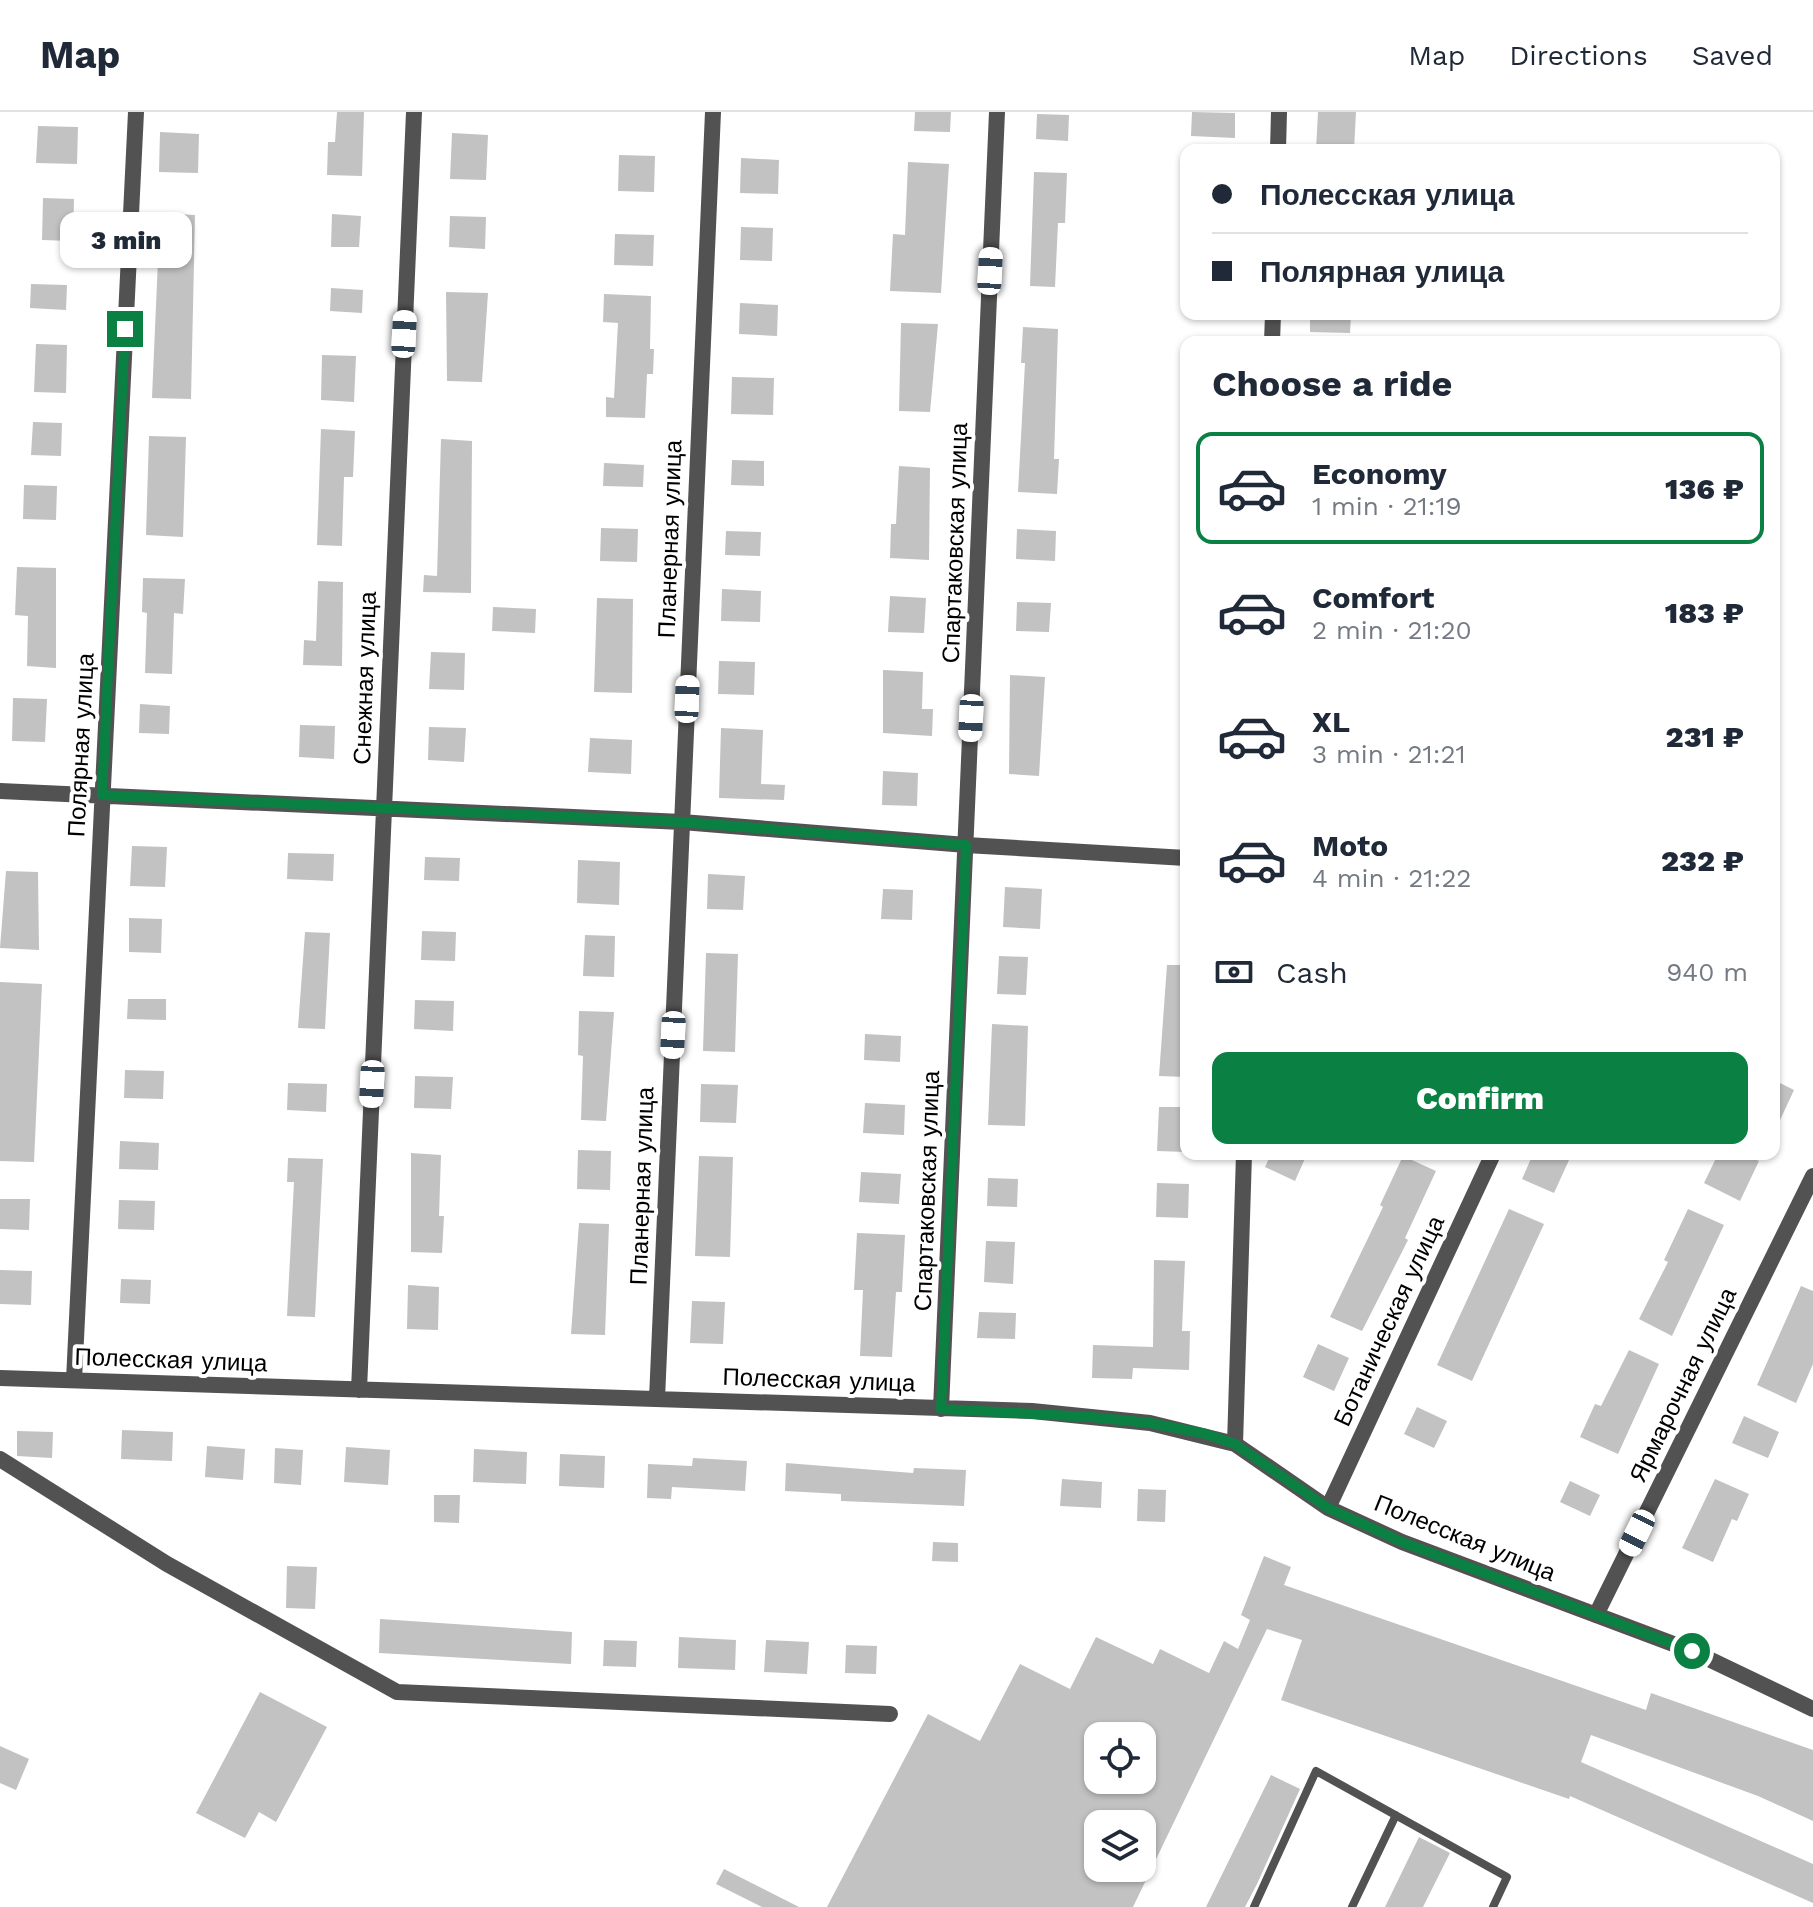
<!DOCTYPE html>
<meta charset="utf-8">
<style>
:root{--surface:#fff;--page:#f2f2f3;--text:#1f2937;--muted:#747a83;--line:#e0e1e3;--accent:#0b8043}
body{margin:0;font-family:"Work Sans",sans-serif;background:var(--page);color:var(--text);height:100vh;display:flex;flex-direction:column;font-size:30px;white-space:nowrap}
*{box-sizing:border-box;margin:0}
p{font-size:26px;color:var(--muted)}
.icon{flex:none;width:44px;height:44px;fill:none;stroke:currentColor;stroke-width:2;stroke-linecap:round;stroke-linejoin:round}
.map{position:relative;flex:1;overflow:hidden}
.details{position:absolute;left:1180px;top:224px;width:600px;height:824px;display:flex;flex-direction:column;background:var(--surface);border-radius:16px;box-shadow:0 2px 6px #0004}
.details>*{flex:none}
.top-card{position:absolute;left:1180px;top:32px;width:600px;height:176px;border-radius:16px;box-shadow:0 2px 6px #0004;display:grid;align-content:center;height:176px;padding:0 32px;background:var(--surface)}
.tools{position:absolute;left:1084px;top:1610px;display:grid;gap:16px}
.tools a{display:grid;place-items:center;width:72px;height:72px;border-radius:16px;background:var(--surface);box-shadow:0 2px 6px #0004;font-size:40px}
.end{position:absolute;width:36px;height:36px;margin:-18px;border:10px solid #0b8043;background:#fff;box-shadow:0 0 0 4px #fff}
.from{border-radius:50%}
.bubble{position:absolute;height:56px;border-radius:16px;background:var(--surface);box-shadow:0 2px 6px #0004;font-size:26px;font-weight:800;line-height:56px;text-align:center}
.car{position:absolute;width:24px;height:48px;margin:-24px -12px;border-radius:10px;box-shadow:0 0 6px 2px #0007;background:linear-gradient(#fff 24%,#345 0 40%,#fff 0 76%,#345 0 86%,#fff 0)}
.top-card b{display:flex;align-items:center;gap:28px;height:76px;font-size:30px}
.top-card b+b{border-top:2px solid var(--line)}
.top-card i{width:20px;height:20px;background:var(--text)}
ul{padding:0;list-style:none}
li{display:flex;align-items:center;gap:24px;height:112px;margin:0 16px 12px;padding:0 16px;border:4px solid transparent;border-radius:16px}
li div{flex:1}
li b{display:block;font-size:30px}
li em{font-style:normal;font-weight:800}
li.selected{border-color:var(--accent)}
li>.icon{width:72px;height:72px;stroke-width:1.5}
h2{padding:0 32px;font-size:36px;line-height:96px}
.pay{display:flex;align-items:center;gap:20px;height:88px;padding:0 32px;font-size:30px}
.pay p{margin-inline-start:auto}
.action{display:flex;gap:16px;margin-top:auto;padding:16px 32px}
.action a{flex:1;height:92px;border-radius:16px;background:var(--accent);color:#fff;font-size:32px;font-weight:800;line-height:92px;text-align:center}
header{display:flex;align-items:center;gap:48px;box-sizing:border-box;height:112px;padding:0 40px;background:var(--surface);border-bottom:2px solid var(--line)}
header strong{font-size:38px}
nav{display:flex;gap:44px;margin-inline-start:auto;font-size:28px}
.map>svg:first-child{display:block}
</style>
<header>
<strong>Map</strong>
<nav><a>Map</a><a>Directions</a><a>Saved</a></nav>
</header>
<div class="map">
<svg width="1813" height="1795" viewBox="0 0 1813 1795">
<rect width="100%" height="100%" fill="#fff"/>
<path fill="#c2c2c2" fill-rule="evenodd" d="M337,0H364L362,64L327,63L328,30H335Z
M915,0H951L950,20L914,19Z
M1192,0L1235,1V26L1191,24Z
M1318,0H1356L1354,38H1316Z
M1037,2L1069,3L1068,29L1036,27Z
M38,14L78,15L77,52L36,51Z
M160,20L199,22L198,61L159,60Z
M452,21L488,23L486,68L450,67Z
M619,43L655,44L654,80L618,79Z
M741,46L779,48L778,82L740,81Z
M908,50L949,52L941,181L890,179L893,122L905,123Z
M1034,60L1067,61L1065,111H1058L1055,175L1030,174Z
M43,86L74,87L73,129L42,128Z
M160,101L195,103L191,287L152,286Z
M332,102L361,104L359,135H331Z
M450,104L486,105L485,137L449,135Z
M741,115L773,116L772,149L740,148Z
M615,122L654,123L653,154L614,153Z
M31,172L67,173L66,198L30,196Z
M331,176L363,178L362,201L330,199Z
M446,180L488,181L482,270L447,269Z
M604,182L651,184L650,237H654L653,262H647L645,306L606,305V285L614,286L618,211L603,210Z
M740,191L778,193L777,224L739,222Z
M1310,202H1351L1350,221L1310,220Z
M901,211L938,212L930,300L899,299Z
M1023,215L1058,217L1054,347H1059L1057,382L1018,380L1025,251H1021Z
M36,232L67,233L66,281L34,280Z
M322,243L356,244L354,290L321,288Z
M732,265L774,266L773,303L731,302Z
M33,310L62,311L61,344L31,343Z
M321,317L355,319L353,365H344L342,434L317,433Z
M149,324L186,325L183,425L146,423Z
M441,327L472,329L471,481L423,480L424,463L437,464Z
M732,348L764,349V374L731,373Z
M604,351L644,353L643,375L603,374Z
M899,354L930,356L929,448L890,446L891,412H896Z
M24,373L57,374L56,408L23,407Z
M601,416L638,417L637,450L600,449Z
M1017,417L1056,419L1055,449L1016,447Z
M726,419L761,420L760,444L725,443Z
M17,455L56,456V556L27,554L28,504L15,503Z
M143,466L185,467L183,502L174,501L172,562L145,561L147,501L142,500Z
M318,469L343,470L342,554L303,553L304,528L316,529Z
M722,477L761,479L760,510L721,509Z
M890,484L926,486L924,521L888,520Z
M597,486L633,487L632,581L594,580Z
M1017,490L1051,491L1049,520L1016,519Z
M493,495L536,497L535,521L492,519Z
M431,540L465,541L464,578L429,577Z
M719,549L755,550L754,583L718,582Z
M883,558L923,560L922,597H933L932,624L883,621Z
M1010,563L1045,565L1039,664L1009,662Z
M13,586L47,587L45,630L12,629Z
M140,592L170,594L169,622L139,621Z
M300,613L335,614L334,647L299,645Z
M429,615L466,616L464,650L428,648Z
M721,616L763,618L761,672L785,673L784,688L719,686Z
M590,626L632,628L631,662L588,660Z
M883,659L918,661L917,694L882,693Z
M132,734L167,735L165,775L130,774Z
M288,741L334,742L333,769L287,767Z
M425,745L460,746L459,769L424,768Z
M578,748L620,750L619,793L577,791Z
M6,759L38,760L39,838L0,836Z
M708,762L745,764L743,798L707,797Z
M1005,775L1042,777L1040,817L1003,815Z
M883,777L913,778L912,808L881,807Z
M129,806L162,807L161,841L129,840Z
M422,819L456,820L455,849L421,848Z
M305,820L330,821L325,917L298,916Z
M585,823L615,824L614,865L583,864Z
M706,841L738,842L735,940L703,939Z
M999,844L1028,845L1026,883L997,882Z
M1167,853H1186V965L1159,964Z
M0,870L42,872L34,1050L0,1049Z
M128,887H166V908L127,907Z
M415,888L454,889L453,919L414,917Z
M579,899L614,900L606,1009L581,1008L583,944L578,943Z
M992,912L1028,914L1025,1014L988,1013Z
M865,922L901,924L900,950L864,948Z
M125,958L164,959L163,987L124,986Z
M415,964L453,965L451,997L414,996Z
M1774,968L1794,978L1774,1021Z
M288,971L327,972L326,1000L287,998Z
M701,972L738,973L736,1011L700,1010Z
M865,991L905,993L904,1023L863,1021Z
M1159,995H1186V1040L1157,1039Z
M120,1029L159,1031L158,1058L119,1057Z
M578,1038L611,1039L610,1078L577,1077Z
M411,1041L441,1043L439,1104H444L442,1141L411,1140Z
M1271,1042H1307L1295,1069L1265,1055Z
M1533,1042H1557L1569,1048L1554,1081L1522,1067Z
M1718,1042H1744L1759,1049L1740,1089L1704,1071Z
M699,1044L733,1045L730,1145L695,1144Z
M1403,1044L1436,1059L1405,1126L1408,1128L1362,1219L1330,1205L1383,1095L1380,1093Z
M288,1046L323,1047L315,1205L287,1204L294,1070H287Z
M861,1060L901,1062L899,1092L859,1090Z
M988,1066L1018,1067L1017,1095L987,1094Z
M1157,1071L1189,1072L1188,1106L1156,1105Z
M0,1087H30L29,1118L0,1117Z
M119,1088L155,1089L154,1118L118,1117Z
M1509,1097L1544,1112L1472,1269L1437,1253Z
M1688,1097L1724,1113L1672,1224L1639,1207L1668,1150L1664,1148Z
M579,1111L609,1112L605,1223L571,1222Z
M857,1121L905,1123L902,1180H896L892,1245L860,1244L863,1178H854Z
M986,1129L1015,1130L1013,1172L984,1170Z
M1154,1148L1185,1149L1182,1219H1190L1189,1258L1133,1256L1132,1267L1092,1266L1093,1233L1153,1235Z
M0,1158L32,1159L31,1193L0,1192Z
M121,1167L151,1168L150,1192L120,1191Z
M408,1173L439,1175L438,1218L407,1217Z
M1801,1174L1813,1179V1252L1796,1291L1757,1273Z
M692,1189L725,1190L723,1232L690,1231Z
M979,1200L1016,1201L1015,1227L977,1226Z
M1318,1232L1349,1246L1334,1279L1303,1265Z
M1629,1238L1659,1252L1618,1342L1580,1325L1595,1292L1601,1294Z
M1417,1295L1447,1309L1434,1336L1404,1322Z
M1744,1304L1779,1320L1768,1346L1732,1331Z
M122,1318L173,1320L172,1349L121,1347Z
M17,1319L53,1320L52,1346L17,1344Z
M207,1334L245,1337L243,1368L205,1365Z
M346,1335L390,1338L388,1373L344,1370Z
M275,1336L303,1338L301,1373L274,1371Z
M474,1337L527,1340L526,1372L473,1370Z
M560,1342L605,1344L604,1376L559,1374Z
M693,1346L747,1349L745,1379L672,1375L671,1387L647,1386L648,1352L692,1354Z
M786,1351L913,1361L914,1356L966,1358L964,1394L841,1389V1382L785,1379Z
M1062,1367L1102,1370L1101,1396L1060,1394Z
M1715,1367L1749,1382L1737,1409L1732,1407L1713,1450L1682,1436Z
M1570,1369L1600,1383L1590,1404L1560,1390Z
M1138,1377L1166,1378L1165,1410L1137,1409Z
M434,1383H460L459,1411L434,1410Z
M933,1430L958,1431V1450L932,1449Z
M1264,1444L1291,1455L1284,1473L1646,1598L1651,1581L1813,1638V1709L1758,1684L1591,1623L1581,1650L1813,1752V1791L1570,1684L1569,1687L1281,1588L1302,1528L1267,1517L1133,1795H827L928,1602L980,1629L1020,1552L1070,1577L1096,1525L1153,1552L1160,1537L1209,1561L1224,1529L1238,1537L1250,1508L1241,1503ZM1098,1624H1142V1668H1098ZM1098,1712H1142V1756H1098Z
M287,1454L317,1455L315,1497L286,1496Z
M380,1507L572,1520L571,1552L379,1541Z
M679,1525L736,1528L735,1558L678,1556Z
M604,1528L637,1529L636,1555L603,1554Z
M766,1528L809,1530L807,1562L764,1560Z
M846,1533L877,1534L876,1562L845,1561Z
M260,1580L327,1615L276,1710L259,1700L245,1726L196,1701Z
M0,1634L29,1647L16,1678L0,1671Z
M1271,1663L1300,1677L1257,1772L1245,1795H1206Z
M1419,1725L1450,1741L1423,1795H1385Z
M724,1757L799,1795H762L716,1772Z"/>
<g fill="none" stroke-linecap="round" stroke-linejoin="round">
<path stroke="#525252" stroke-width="8" d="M1254,1795L1316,1659L1507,1765L1493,1795
M1352,1795L1396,1703"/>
<path stroke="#525252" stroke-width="16" d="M1278,38L1279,0
M1272,230L1273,202
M0,679L682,710L966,733L1186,746
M0,1266L1032,1299L1150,1311L1235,1332L1328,1396L1402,1430L1692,1539L1813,1597
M74,1268L136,0
M359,1278L414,0
M657,1287L713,0
M941,1297L997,0
M1235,1332L1244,1042
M0,1347L167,1452L397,1580L890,1602
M1328,1396L1493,1042
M1596,1503L1813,1064"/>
</g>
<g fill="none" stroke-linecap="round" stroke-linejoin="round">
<path stroke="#0b8043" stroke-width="10" d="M125,217L102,683L682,710L966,733L941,1297L1091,1305L1150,1311L1206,1322L1235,1332L1328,1396L1402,1430L1692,1539"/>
</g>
<g text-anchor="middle" stroke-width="8" stroke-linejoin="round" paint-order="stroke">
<g font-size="24" fill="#000" stroke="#fff">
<text transform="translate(670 427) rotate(-88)" y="8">Планерная улица</text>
<text transform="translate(955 431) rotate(-88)" y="8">Спартаковская улица</text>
<text transform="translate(365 566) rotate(-88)" y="8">Снежная улица</text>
<text transform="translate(81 633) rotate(-87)" y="8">Полярная улица</text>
<text transform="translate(642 1074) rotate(-88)" y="8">Планерная улица</text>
<text transform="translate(927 1079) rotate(-88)" y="8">Спартаковская улица</text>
<text transform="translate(1389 1209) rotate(-65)" y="8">Ботаническая улица</text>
<text transform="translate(171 1248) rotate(2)" y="8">Полесская улица</text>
<text transform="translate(819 1268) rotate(2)" y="8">Полесская улица</text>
<text transform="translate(1683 1273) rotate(-64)" y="8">Ярмарочная улица</text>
<text transform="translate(1465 1426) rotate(22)" y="8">Полесская улица</text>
</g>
</g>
</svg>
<div class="tools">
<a><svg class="icon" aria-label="locate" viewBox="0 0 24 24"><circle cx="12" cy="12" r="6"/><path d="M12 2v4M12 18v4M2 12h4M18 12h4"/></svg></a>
<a><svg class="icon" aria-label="layers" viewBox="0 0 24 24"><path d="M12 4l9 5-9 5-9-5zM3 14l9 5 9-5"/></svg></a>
</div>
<i class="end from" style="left:1692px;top:1539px"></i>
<i class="end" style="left:125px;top:217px"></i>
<div class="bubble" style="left:60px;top:100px;width:132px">3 min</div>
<i class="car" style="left:990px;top:159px;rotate:3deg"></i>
<i class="car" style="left:404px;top:222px;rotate:3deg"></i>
<i class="car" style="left:687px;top:587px;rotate:2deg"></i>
<i class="car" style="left:971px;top:606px;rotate:183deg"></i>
<i class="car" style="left:673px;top:923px;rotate:183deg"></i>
<i class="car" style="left:372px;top:972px;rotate:183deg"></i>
<i class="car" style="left:1637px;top:1421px;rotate:206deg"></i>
<div class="top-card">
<b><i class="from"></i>Полесская улица</b>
<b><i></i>Полярная улица</b>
</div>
<section class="details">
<h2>Choose a ride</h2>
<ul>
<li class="selected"><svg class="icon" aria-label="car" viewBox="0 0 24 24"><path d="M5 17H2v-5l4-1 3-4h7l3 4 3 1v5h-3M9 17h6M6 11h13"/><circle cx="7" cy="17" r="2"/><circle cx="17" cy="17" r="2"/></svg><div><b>Economy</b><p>1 min · 21:19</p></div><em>136 ₽</em></li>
<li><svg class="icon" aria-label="car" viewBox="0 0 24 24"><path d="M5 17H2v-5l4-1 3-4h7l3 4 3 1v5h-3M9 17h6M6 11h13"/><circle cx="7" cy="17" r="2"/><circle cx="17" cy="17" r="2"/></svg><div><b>Comfort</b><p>2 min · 21:20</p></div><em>183 ₽</em></li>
<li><svg class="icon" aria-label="car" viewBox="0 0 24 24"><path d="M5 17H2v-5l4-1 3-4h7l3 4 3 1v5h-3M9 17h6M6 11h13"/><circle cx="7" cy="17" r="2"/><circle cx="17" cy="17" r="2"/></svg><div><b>XL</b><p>3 min · 21:21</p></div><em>231 ₽</em></li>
<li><svg class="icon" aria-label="car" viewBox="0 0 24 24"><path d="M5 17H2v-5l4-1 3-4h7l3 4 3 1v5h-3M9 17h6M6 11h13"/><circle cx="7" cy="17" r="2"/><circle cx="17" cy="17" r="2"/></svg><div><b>Moto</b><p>4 min · 21:22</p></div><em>232 ₽</em></li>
</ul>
<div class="pay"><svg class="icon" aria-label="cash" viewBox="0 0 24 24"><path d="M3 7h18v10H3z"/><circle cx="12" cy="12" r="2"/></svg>Cash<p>940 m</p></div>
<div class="action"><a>Confirm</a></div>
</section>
</div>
